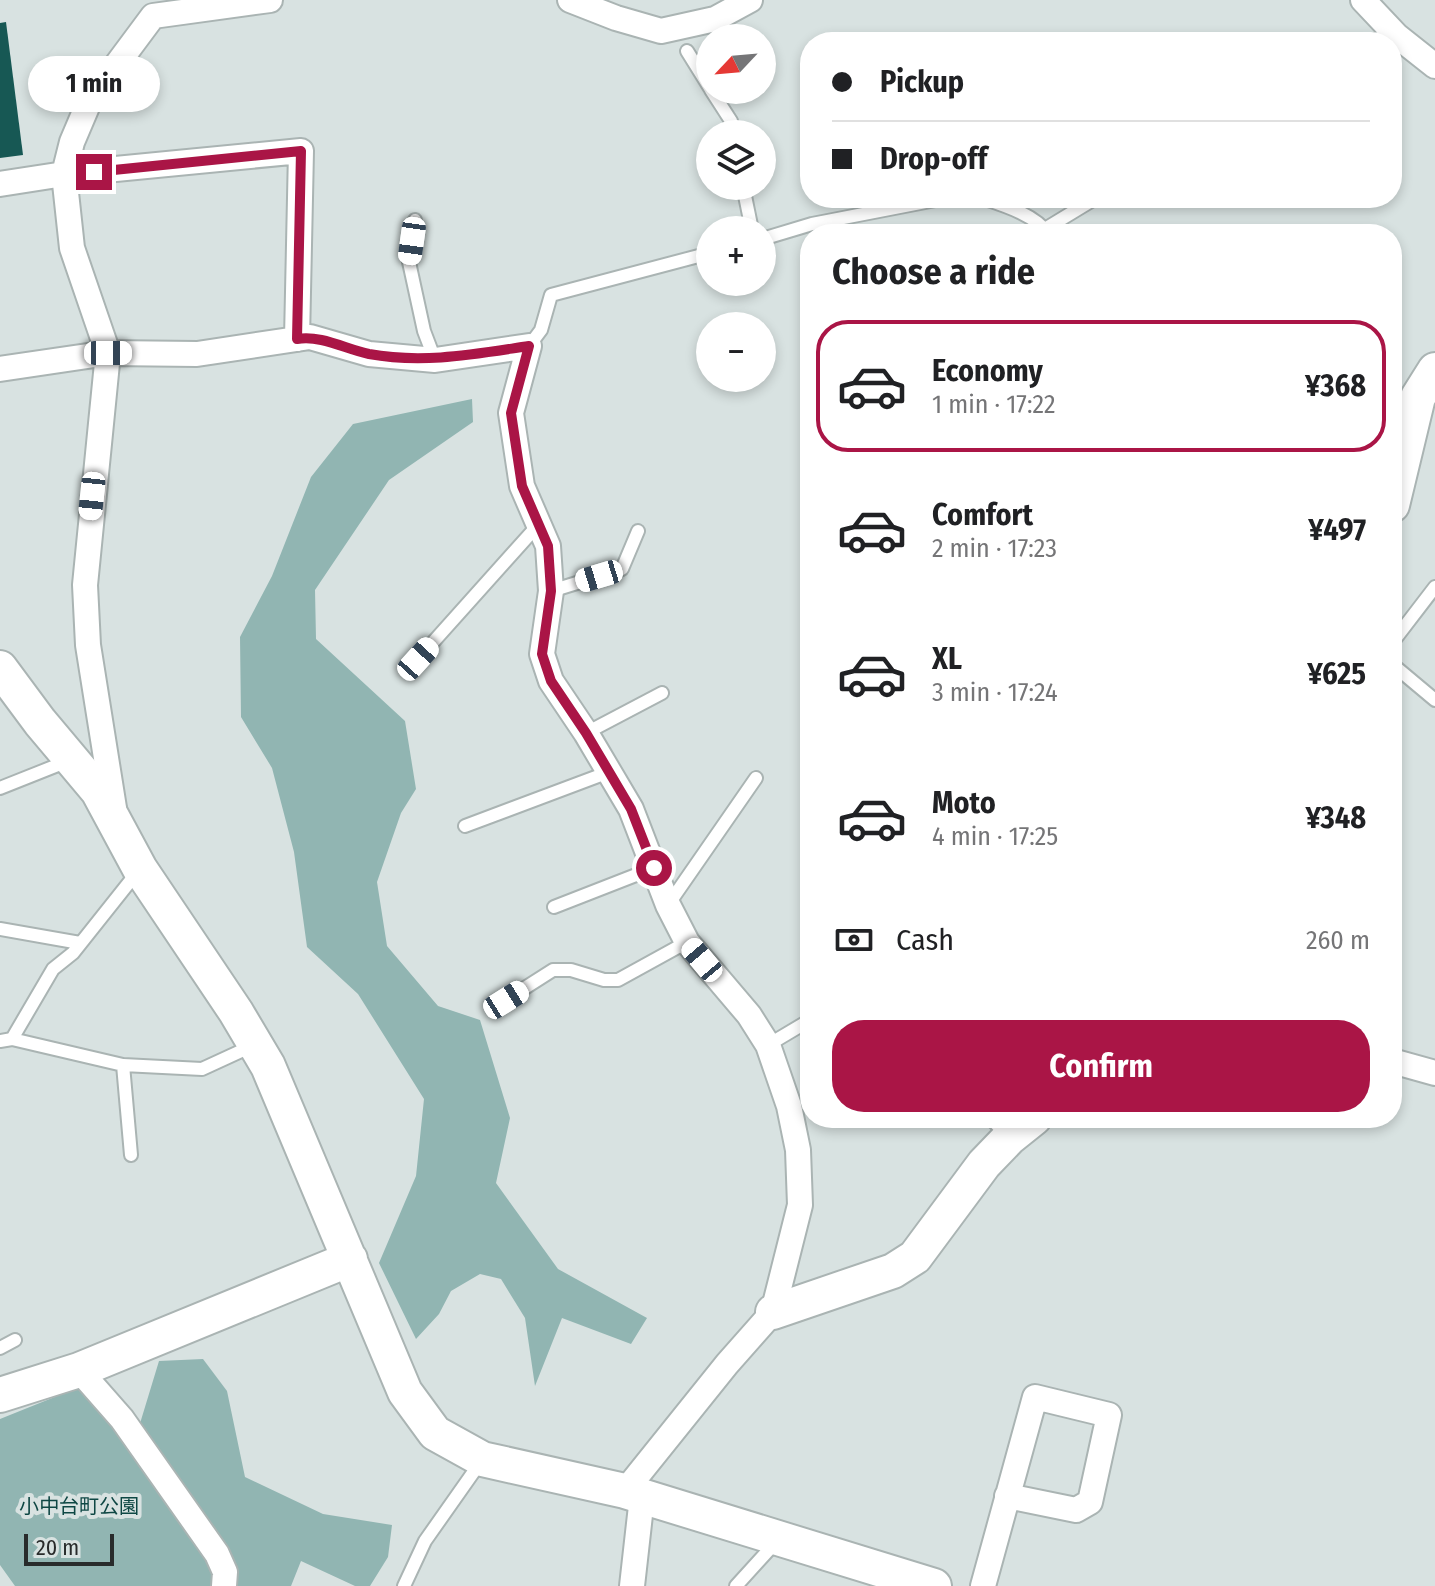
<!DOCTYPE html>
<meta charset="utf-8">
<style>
:root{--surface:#fff;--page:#f2f2f2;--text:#202124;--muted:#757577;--line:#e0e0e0;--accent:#aa1546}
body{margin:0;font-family:"Fira Sans Condensed","Noto Sans JP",sans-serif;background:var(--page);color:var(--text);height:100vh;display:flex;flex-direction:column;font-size:30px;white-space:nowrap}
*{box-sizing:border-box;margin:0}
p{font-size:26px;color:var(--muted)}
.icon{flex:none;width:44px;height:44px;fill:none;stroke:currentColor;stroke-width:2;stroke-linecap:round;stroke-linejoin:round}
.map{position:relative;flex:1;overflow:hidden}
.panel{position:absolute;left:800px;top:224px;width:602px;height:904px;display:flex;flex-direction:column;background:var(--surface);border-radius:32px;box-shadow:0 4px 12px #0003}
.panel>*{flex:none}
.guide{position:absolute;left:800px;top:32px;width:602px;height:176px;border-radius:32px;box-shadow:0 4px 12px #0003;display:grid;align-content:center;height:176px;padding:0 32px;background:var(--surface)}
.needle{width:52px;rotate:244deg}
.tools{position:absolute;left:696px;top:24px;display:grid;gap:16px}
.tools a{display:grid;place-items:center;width:80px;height:80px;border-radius:50%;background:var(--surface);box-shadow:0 4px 12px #0003;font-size:40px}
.scale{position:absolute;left:24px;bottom:20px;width:90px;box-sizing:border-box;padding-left:8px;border:4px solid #282b2b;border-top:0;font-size:22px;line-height:28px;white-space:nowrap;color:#282b2b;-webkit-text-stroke:6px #d8e2e1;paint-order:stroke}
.end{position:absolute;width:36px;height:36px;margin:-18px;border:10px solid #aa1546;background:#fff;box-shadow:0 0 0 4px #fff}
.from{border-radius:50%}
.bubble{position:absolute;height:56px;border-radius:28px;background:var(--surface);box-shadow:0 4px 12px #0003;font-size:26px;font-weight:700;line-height:56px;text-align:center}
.car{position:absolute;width:24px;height:48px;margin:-24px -12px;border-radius:10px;box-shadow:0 0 6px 2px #0007;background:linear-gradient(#fff 24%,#345 0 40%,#fff 0 76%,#345 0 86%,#fff 0)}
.guide b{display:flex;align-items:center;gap:28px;height:76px;font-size:30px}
.guide b+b{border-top:2px solid var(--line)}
.guide i{width:20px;height:20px;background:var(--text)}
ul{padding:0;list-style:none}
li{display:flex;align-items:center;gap:24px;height:132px;margin:0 16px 12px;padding:0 16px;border:4px solid transparent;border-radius:32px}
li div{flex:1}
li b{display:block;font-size:30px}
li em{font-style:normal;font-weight:700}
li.on{border-color:var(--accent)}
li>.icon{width:72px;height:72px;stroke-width:1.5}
h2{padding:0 32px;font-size:36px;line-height:96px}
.pay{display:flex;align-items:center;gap:20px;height:88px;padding:0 32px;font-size:30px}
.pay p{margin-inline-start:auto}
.primary-button{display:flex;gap:16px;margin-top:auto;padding:16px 32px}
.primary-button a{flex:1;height:92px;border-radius:32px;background:var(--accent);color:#fff;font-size:32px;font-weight:700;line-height:92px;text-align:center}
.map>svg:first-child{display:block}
</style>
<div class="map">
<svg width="1435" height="1586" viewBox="0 0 1435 1586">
<rect width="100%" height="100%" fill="#d8e2e1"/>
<path fill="#91b5b2" d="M472,399L473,422L389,480L315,590L316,639L405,721L416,789L401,813L377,882L387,946L438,1006L480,1020L510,1118L496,1183L558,1269L647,1318L631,1344L562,1318L535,1386L525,1318L501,1279L480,1274L451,1291L439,1314L416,1339L379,1263L416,1176L424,1099L358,994L307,947L294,852L272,768L241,717L240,637L272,576L311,477L353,424Z
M203,1359L227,1391L245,1477L323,1514L392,1525L388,1557L370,1586H355L301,1561L291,1586H15L0,1565V1419L82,1386L138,1430L159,1361Z"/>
<path fill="#175854" d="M6,22L23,155L0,158V23Z"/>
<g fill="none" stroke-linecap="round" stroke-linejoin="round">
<defs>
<path id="lane" d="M1372,42L1392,31
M687,51L710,88
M711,90L731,121L733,134
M743,186L752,230
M982,198C1003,205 1036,215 1048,234
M415,220L409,262L424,331L435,360
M1045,229L1096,198
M762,239L812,224L946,198
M529,346L541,330L551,295L710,253
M551,591L622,569L638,531
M1392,643L1435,587
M418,659L539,524
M1392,664L1435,700
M586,733L662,693
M0,788L68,761
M465,826L609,772
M668,905L756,778
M554,907L654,868
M0,929L80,943
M506,1000L553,970H571L604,980H618L687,942
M12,1039L123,1065L202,1069L252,1046
M0,1041L12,1039L53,969L73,953L139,870
M768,1045L810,1020
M123,1065L131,1155
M990,1118L1007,1135
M0,1348L15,1340
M404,1586L425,1541L482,1460
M736,1586L776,1542"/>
<path id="street" d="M570,0L616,18L661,31L715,19L750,0
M1363,0L1397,36L1435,66
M0,184L64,174L301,151L297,339
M0,369L108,353L197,354L310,337L369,354L435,360L529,346L511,413L522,486L548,546L551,591L542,654L551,681L586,733L631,809L668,905L687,942L749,1015L768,1045L789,1106L798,1150L800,1205L773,1312L727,1364L625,1491
M114,808L88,645L85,585L108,353L72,248L64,174L72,142L89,102L153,16L270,0
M1392,1061L1435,1073
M79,1370L122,1419L217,1554L225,1572L224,1586
M632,1586L642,1497
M983,1586L1035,1397L1109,1415L1090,1502L1076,1510L1007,1496"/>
<path id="secondary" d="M1392,505L1418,397L1435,370
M0,668L40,722L98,791L140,869L236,1012L268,1066L405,1392L435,1433L482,1459L625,1491L934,1586
M773,1312L893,1271L915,1257L984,1164L1009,1138L1034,1118
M0,1395L79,1370L350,1259"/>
</defs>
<use href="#lane" stroke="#aab4b3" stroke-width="16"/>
<use href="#street" stroke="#aab4b3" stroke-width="28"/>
<use href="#secondary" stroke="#aab4b3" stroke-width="38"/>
<use href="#lane" stroke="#fff" stroke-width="12"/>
<use href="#street" stroke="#fff" stroke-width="24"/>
<use href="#secondary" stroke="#fff" stroke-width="34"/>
</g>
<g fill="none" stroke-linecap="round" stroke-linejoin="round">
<path stroke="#aa1546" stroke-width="10" d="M94,172L301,151L297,339C322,335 345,349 369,354C424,364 475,354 529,346L511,413L522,486L548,546L551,591L542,654L551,681L586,733L631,809L654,868"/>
</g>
<g text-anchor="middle" stroke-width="8" stroke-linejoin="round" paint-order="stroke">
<g font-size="20" fill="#0e4744" stroke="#d8e2e1">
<text x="79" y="1513">小中台町公園</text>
</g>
</g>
</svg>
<div class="tools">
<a><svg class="needle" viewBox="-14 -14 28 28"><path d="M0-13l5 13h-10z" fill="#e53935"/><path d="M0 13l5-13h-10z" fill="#757577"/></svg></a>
<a><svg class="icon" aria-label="layers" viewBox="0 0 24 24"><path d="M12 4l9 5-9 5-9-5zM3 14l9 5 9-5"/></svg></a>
<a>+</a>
<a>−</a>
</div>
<div class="scale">20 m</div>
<i class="end from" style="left:654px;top:868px"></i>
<i class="end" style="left:94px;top:172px"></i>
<div class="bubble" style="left:28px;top:56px;width:132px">1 min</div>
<i class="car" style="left:412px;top:241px;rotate:188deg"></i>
<i class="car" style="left:108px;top:353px;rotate:90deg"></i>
<i class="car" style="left:92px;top:496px;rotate:186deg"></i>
<i class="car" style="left:599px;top:576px;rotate:253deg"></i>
<i class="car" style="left:418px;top:659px;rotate:42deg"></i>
<i class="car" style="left:702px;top:960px;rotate:320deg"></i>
<i class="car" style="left:506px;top:1000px;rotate:58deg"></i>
<div class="guide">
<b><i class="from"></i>Pickup</b>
<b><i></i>Drop-off</b>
</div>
<section class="panel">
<h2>Choose a ride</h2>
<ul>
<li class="on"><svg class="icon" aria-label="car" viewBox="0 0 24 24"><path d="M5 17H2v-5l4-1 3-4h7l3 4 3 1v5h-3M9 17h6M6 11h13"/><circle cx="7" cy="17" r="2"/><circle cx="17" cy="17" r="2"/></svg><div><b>Economy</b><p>1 min · 17:22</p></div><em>¥368</em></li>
<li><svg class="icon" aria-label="car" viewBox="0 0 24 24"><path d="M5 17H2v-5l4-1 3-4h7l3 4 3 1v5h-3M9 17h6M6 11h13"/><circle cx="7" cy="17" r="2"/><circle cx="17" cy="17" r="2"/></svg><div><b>Comfort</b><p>2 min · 17:23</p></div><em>¥497</em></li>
<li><svg class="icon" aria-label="car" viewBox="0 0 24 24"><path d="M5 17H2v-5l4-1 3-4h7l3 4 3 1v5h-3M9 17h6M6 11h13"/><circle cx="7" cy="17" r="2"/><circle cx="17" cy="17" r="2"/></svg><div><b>XL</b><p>3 min · 17:24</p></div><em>¥625</em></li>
<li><svg class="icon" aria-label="car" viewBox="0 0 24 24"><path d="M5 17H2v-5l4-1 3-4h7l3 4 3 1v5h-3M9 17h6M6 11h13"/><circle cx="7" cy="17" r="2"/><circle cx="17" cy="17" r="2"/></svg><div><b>Moto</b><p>4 min · 17:25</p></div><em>¥348</em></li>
</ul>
<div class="pay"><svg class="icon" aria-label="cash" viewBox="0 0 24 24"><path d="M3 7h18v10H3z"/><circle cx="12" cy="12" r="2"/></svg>Cash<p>260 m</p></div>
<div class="primary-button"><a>Confirm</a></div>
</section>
</div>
